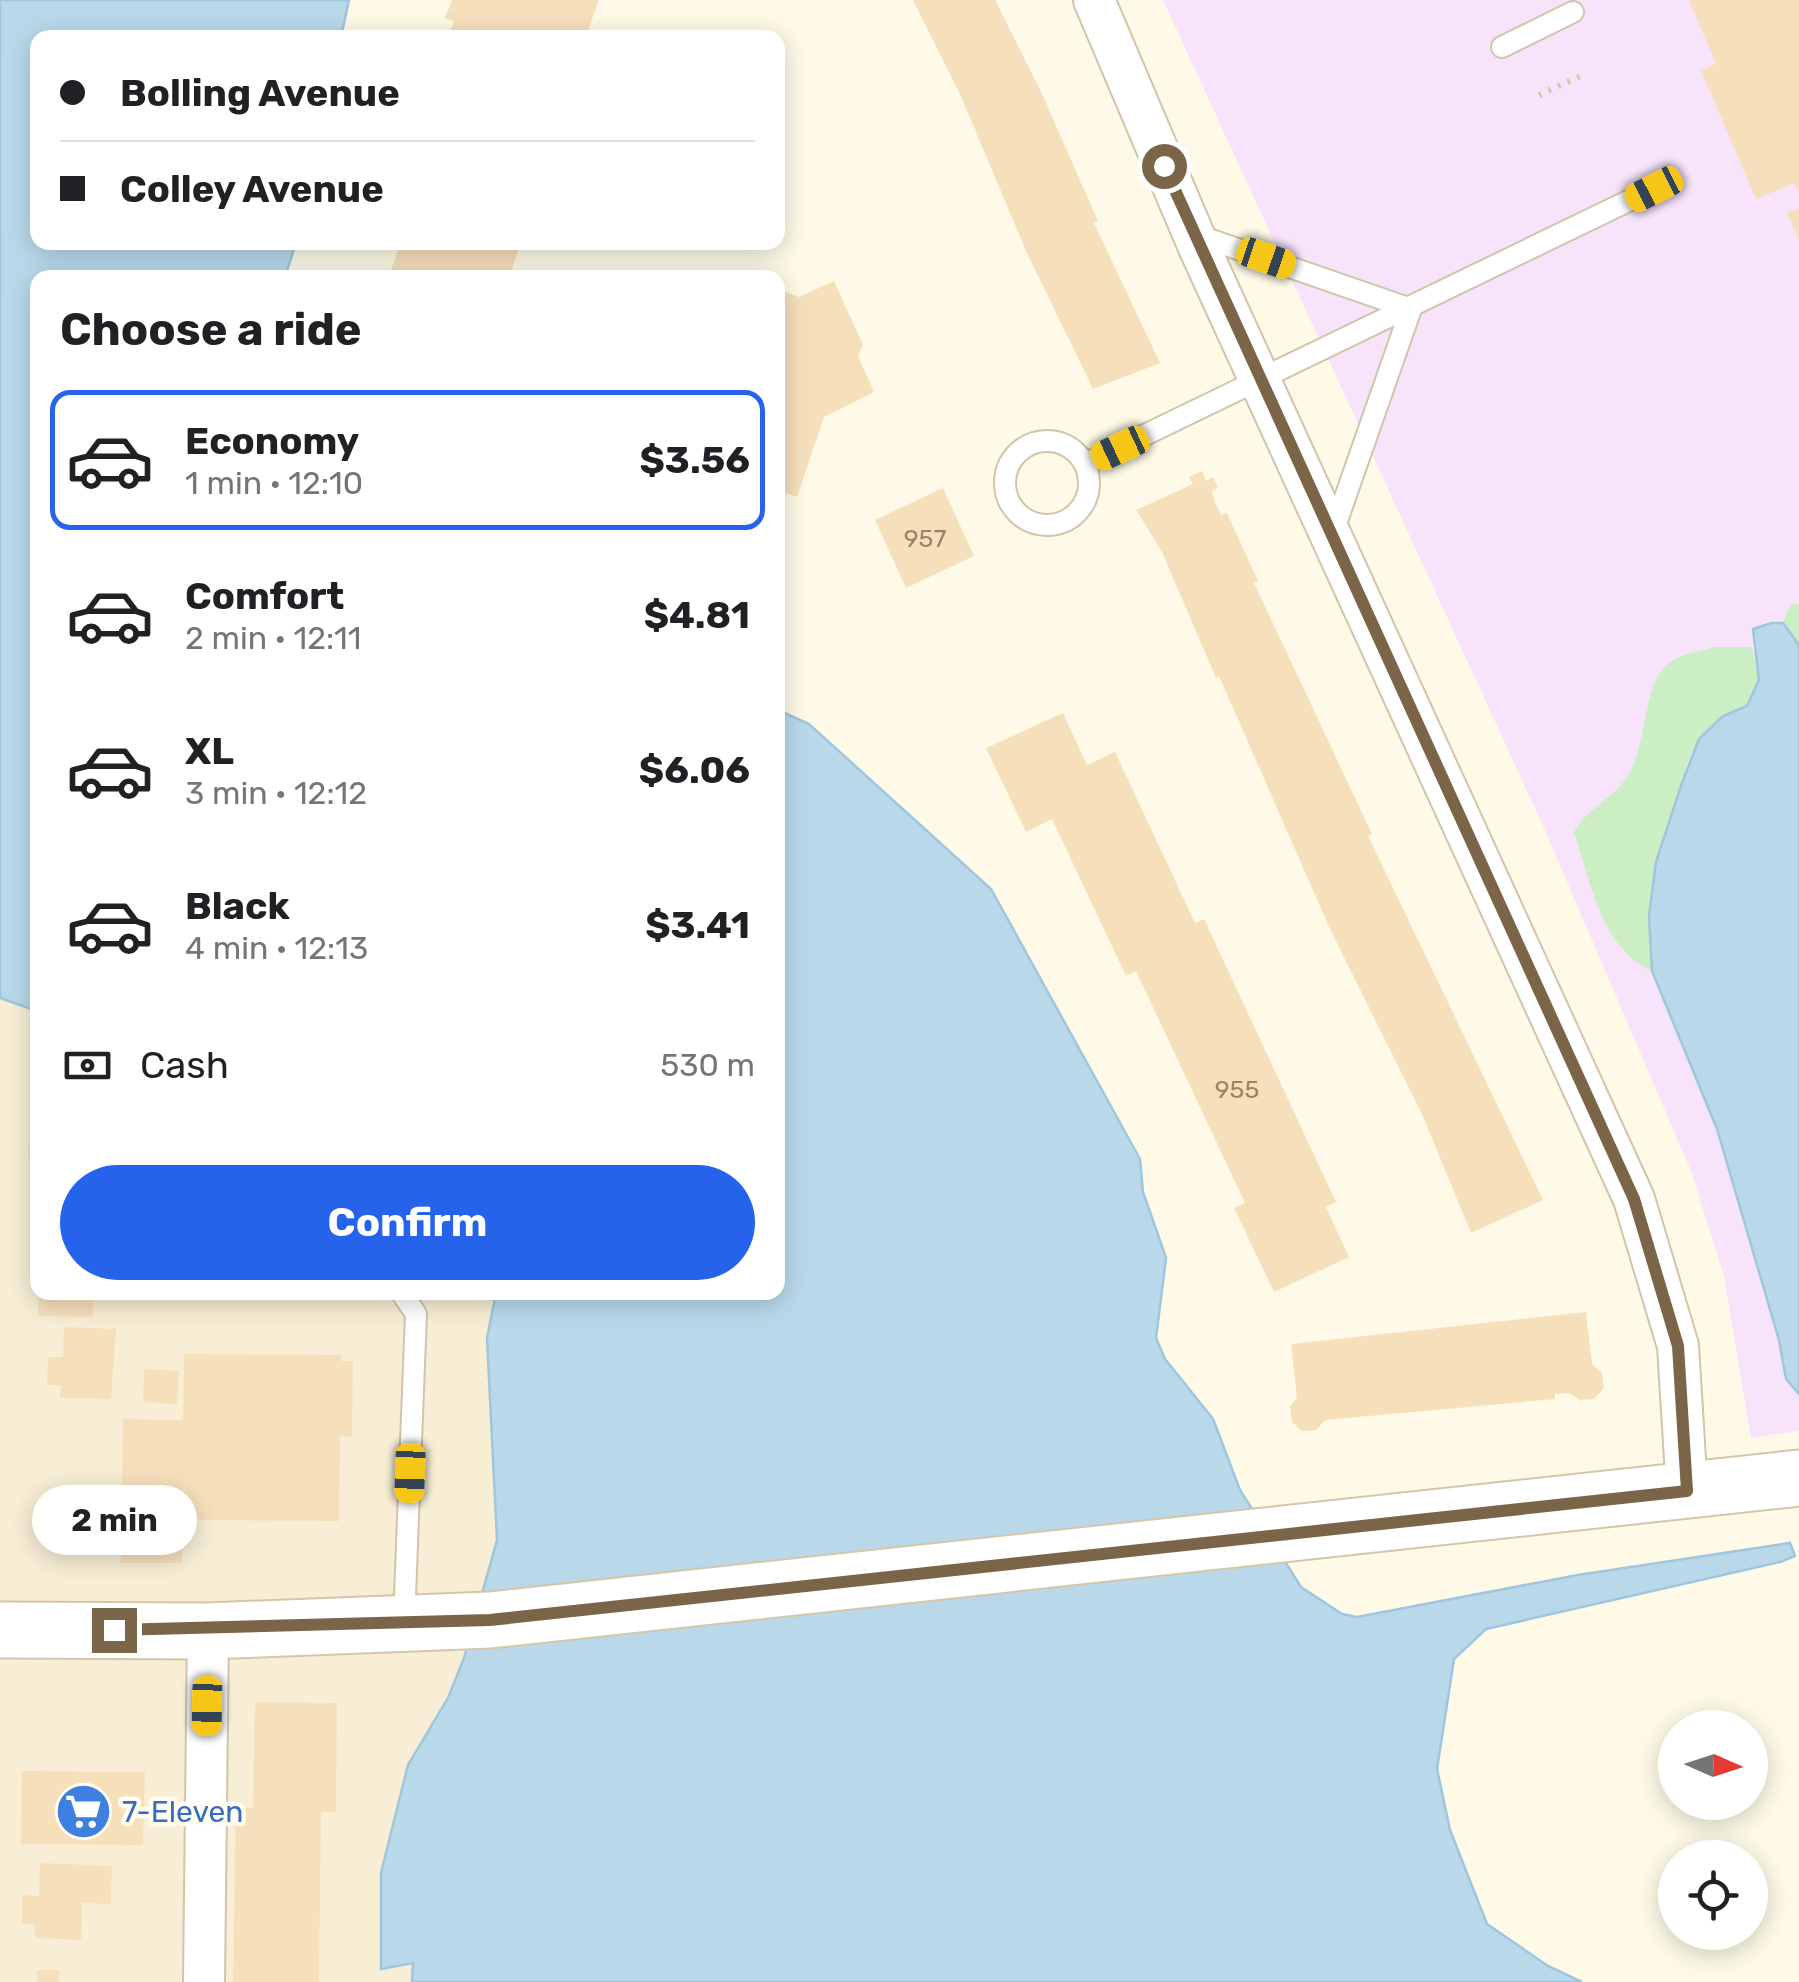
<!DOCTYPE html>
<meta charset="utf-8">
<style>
:root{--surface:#fff;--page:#f2f2f2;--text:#202124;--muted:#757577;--line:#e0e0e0;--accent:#2563eb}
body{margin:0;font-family:Rubik,sans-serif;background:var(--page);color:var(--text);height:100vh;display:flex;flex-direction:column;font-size:38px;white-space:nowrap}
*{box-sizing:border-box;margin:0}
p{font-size:32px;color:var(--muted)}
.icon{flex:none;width:55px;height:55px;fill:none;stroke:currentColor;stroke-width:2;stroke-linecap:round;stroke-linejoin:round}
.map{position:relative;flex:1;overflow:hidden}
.sheet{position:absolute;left:30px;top:270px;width:755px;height:1030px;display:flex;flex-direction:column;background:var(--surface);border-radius:20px;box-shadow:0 5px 25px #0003}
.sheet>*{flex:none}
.banner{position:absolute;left:30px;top:30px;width:755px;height:220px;border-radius:20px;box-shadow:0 5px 25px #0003;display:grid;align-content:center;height:220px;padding:0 30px;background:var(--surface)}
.needle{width:65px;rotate:93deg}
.tools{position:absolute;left:1658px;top:1710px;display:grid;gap:20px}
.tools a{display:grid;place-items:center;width:110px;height:110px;border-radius:50%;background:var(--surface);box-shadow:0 5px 25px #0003;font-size:50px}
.end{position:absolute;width:45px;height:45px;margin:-22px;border:12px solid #7b6548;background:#fff;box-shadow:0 0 0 5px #fff}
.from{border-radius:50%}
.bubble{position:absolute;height:70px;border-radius:35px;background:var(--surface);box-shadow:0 5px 25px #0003;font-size:32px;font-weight:700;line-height:70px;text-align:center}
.car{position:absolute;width:30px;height:60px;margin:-30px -15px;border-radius:12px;box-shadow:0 0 8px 2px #0007;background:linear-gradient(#f5c518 24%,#345 0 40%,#f5c518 0 76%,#345 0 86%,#f5c518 0)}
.banner b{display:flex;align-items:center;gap:35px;height:95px;font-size:38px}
.banner b+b{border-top:2px solid var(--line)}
.banner i{width:25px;height:25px;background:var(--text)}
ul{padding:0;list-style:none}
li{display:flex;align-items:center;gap:30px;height:140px;margin:0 20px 15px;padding:0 10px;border:5px solid transparent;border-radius:20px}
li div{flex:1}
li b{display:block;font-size:38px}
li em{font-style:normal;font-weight:700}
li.selected{border-color:var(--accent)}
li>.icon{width:90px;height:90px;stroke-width:1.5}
h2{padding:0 30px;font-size:45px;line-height:120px}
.pay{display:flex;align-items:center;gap:25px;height:110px;padding:0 30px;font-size:38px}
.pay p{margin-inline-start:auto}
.action{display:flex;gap:20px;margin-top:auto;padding:20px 30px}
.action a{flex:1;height:115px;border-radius:60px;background:var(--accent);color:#fff;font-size:40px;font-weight:700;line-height:115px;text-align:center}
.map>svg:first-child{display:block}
</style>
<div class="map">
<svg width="1799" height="1982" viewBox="0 0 1799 1982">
<rect width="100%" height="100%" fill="#fefae7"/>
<path fill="#f7eed5" d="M0,998L37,1011L38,1292H496L498,1297L487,1338L497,1540L464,1658L448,1698L408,1765L381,1968L414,1963L412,1982H0Z"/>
<path fill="#f7e4fb" d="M1163,0H1799V1431L1751,1438L1724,1276L1691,1171L1544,828Z"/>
<path fill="#cceec4" d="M1799,604V645L1783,623L1790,605Z
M1715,647H1752L1759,680L1747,706C1729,714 1715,721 1702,736C1690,750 1684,776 1678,794C1657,858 1648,903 1652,971C1600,947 1591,882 1574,832C1587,809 1612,799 1627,777C1648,747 1642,681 1670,662C1681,654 1702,651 1715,647Z"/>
<path fill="#b9d9ea" stroke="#9ec6dd" stroke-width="2.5" d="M0,0H349L341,37L38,38V242L296,243L285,277L38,278L37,1011L0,998Z
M1772,623H1783L1799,645V1394L1786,1379L1779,1340L1717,1129L1652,971L1649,916L1656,862L1682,783L1699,739L1723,716L1747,706L1759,680L1753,629Z
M778,710L809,724L991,889L1140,1159L1143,1192L1166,1258L1156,1338L1165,1359L1213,1419L1240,1490L1301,1587L1342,1614L1357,1617L1578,1575L1790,1543L1795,1556L1780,1562L1486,1629L1454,1659L1437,1769L1450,1830L1487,1924L1548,1966L1582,1982H412L413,1963L381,1969V1873L408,1765L448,1698L464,1658L497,1540L487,1338L496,1293L778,1292Z"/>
<path fill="#f6e0bc" d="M452,0H599L585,38H448L454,21L445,18Z
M913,0H995L1042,94L1098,221L1094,223L1160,363L1093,389L1026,251L960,94Z
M1689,0H1799V193L1794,183L1756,199L1701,70L1716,64Z
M1799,208V241L1787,213Z
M401,242H521L509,278H388Z
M834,281L863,345L858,356L874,392L824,417L797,497L778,490V289L799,297Z
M1202,471L1206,481L1213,477L1218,488L1212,491L1214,500L1221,515L1227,513L1258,581L1254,583L1372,834L1368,836L1543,1200L1471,1233L1422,1114L1330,929L1219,676L1216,678L1161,550L1136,510L1193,484L1189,477Z
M943,488L974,556L906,588L875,520Z
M1063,713L1087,765L1115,752L1195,923L1204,919L1336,1202L1326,1207L1349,1257L1274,1292L1234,1208L1245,1203L1136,971L1126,976L1052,819L1026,832L986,748Z
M28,1144L38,1145V1161L29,1162Z
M39,1292H93V1317L38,1316Z
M1586,1312L1592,1364L1602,1373L1604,1388L1594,1399L1580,1400L1569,1393L1555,1394V1399L1325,1420L1316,1430L1302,1431L1292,1422L1290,1406L1297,1398L1291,1344Z
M64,1327L116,1329L111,1399L60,1398L61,1385H47L48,1357H63Z
M184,1354L341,1355V1361H353L352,1437L340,1436L339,1521L183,1520L182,1563H121L123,1419L183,1420Z
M144,1369L179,1371L177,1404L143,1402Z
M255,1702L337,1703L336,1812H321L319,1982H233L236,1808H253Z
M22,1771L145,1772L143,1845L21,1844Z
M40,1863L112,1866L111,1904L82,1903L81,1940L35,1938V1925L22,1924V1895L39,1896Z
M37,1970H59V1982H37Z"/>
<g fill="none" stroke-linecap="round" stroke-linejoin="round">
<defs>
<path id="service" d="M1502,47L1573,12
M1194,234L1411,309L1333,532
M1005 483a42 42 0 1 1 84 0a42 42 0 1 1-84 0Z
M1085,464L1653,189
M401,1292L416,1314L404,1621"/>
<path id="minor" d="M1094,0L1198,245L1634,1199L1678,1346L1687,1491
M204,1982L208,1631"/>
<path id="secondary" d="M0,1630L208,1631L490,1620L1799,1478"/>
</defs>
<use href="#service" stroke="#d2c4ab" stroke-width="24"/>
<use href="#minor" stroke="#d2c4ab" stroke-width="44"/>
<use href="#secondary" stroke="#d5c6a9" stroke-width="59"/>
<path stroke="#dcc39f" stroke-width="6" stroke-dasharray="2.5 8" stroke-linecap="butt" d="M1539,95L1585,74"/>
<use href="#service" stroke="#fff" stroke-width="20"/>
<use href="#minor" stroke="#fff" stroke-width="40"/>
<use href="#secondary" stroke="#fff" stroke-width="55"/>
</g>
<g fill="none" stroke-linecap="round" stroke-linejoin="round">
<path stroke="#7b6548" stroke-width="12" d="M114,1630L490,1620L1687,1491L1678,1346L1634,1199L1164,166"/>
</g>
<defs>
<symbol id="supermarket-disc" viewBox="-11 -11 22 22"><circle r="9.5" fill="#3f7fe0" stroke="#fffcf0"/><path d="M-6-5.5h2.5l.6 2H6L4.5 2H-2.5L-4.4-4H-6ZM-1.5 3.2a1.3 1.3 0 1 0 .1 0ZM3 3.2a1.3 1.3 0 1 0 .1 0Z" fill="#fff"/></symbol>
</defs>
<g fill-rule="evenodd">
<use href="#supermarket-disc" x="52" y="1780" width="63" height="63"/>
</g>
<g text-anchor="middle" stroke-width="9" stroke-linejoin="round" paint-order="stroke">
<g font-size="25" fill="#9a8465">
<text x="925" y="547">957</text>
<text x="1237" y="1098">955</text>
</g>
<g font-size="30" fill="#366cbe" stroke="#fffcf0" text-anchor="start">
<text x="122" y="1822">7-Eleven</text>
</g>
</g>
</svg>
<div class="tools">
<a><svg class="needle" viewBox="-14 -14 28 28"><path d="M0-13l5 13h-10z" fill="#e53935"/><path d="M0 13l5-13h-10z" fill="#757577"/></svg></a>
<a><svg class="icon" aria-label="locate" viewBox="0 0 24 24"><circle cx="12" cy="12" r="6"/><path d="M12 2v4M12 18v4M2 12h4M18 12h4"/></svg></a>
</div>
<i class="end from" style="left:1164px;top:166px"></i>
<i class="end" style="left:114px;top:1630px"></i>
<div class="bubble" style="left:32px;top:1485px;width:165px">2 min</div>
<i class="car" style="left:1654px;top:189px;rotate:243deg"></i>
<i class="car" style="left:1266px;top:258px;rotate:109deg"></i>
<i class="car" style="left:1120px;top:448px;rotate:245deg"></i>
<i class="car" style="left:410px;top:1473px;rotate:182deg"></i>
<i class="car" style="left:207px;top:1706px;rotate:181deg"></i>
<div class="banner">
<b><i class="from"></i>Bolling Avenue</b>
<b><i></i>Colley Avenue</b>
</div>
<section class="sheet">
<h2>Choose a ride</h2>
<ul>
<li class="selected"><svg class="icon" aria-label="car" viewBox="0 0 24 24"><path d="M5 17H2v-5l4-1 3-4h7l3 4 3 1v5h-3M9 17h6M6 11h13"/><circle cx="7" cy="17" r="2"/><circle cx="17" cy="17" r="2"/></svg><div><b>Economy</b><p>1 min · 12:10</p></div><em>$3.56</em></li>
<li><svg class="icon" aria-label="car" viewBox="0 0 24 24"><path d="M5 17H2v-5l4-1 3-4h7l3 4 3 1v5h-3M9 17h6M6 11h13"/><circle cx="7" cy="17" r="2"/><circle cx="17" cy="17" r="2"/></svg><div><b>Comfort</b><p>2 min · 12:11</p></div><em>$4.81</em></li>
<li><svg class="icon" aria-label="car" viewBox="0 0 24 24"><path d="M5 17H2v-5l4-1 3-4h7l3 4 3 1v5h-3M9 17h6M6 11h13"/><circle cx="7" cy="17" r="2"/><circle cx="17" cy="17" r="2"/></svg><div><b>XL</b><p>3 min · 12:12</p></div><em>$6.06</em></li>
<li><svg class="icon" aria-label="car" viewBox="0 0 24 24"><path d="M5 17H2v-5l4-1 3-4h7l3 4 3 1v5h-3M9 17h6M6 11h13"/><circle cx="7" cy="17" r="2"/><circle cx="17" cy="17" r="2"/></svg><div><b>Black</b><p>4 min · 12:13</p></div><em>$3.41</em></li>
</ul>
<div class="pay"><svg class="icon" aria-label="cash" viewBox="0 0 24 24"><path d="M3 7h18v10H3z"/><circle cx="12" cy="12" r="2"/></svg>Cash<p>530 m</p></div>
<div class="action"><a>Confirm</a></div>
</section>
</div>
